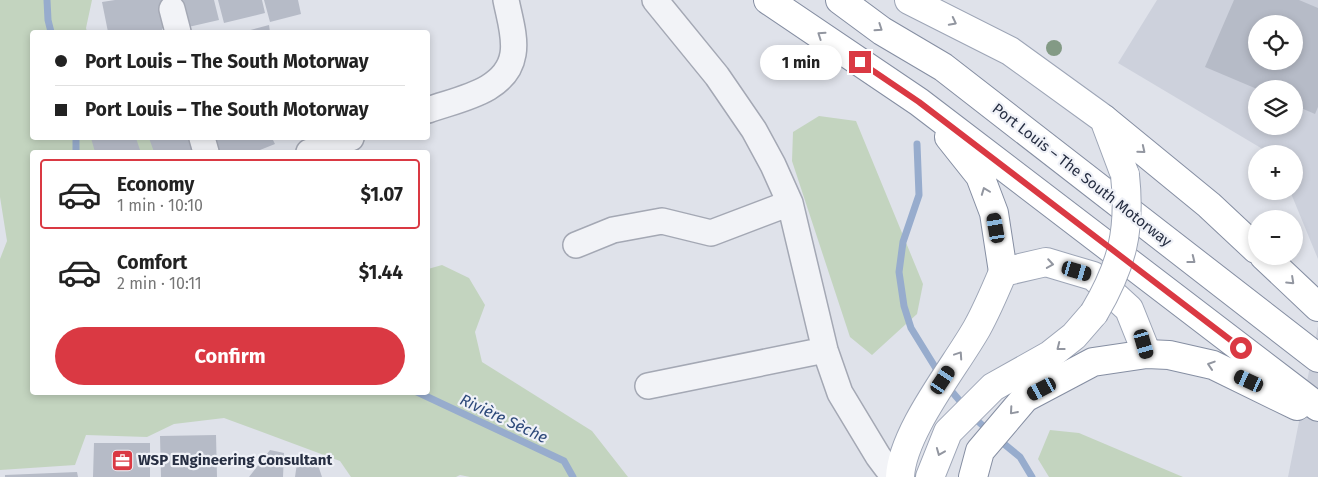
<!DOCTYPE html>
<meta charset="utf-8">
<style>
:root{--surface:#fff;--page:#f2f2f2;--text:#222;--muted:#767676;--line:#e0e0e0;--accent:#da3943}
body{margin:0;font-family:"Fira Sans",sans-serif;background:var(--page);color:var(--text);height:100vh;display:flex;flex-direction:column;font-size:19px;white-space:nowrap}
*{box-sizing:border-box;margin:0}
p{font-size:16px;color:var(--muted)}
.icon{flex:none;width:28px;height:28px;fill:none;stroke:currentColor;stroke-width:2;stroke-linecap:round;stroke-linejoin:round}
.map{position:relative;flex:1;overflow:hidden}
.side{position:absolute;left:30px;top:150px;width:400px;height:245px;display:flex;flex-direction:column;background:var(--surface);border-radius:5px;box-shadow:0 2px 8px #0003}
.side>*{flex:none}
.top-card{position:absolute;left:30px;top:30px;width:400px;height:110px;border-radius:5px;box-shadow:0 2px 8px #0003;display:grid;align-content:center;height:110px;padding:0 25px;background:var(--surface)}
.controls{position:absolute;left:1248px;top:15px;display:grid;gap:10px}
.controls a{display:grid;place-items:center;width:55px;height:55px;border-radius:50%;background:var(--surface);box-shadow:0 2px 8px #0003;font-size:25px}
.end{position:absolute;width:22px;height:22px;margin:-11px;border:6px solid #da3943;background:#fff;box-shadow:0 0 0 2px #fff}
.from{border-radius:50%}
.bubble{position:absolute;height:35px;border-radius:18px;background:var(--surface);box-shadow:0 2px 8px #0003;font-size:16px;font-weight:700;line-height:35px;text-align:center}
.car{position:absolute;width:15px;height:30px;margin:-15px -8px;border-radius:6px;box-shadow:0 0 4px 1px #0007;background:linear-gradient(#222 24%,#8ab4d8 0 40%,#222 0 76%,#8ab4d8 0 86%,#222 0)}
.top-card b{display:flex;align-items:center;gap:18px;height:48px;font-size:19px}
.top-card b+b{border-top:1px solid var(--line)}
.top-card i{width:12px;height:12px;background:var(--text)}
ul{padding:9px 0 0;list-style:none}
li{display:flex;align-items:center;gap:15px;height:70px;margin:0 10px 8px;padding:0 15px;border:2px solid transparent;border-radius:5px}
li div{flex:1}
li b{display:block;font-size:19px}
li em{font-style:normal;font-weight:700}
li.active{border-color:var(--accent)}
li>.icon{width:45px;height:45px;stroke-width:1.5}
.action{display:flex;gap:10px;margin-top:auto;padding:10px 25px}
.action a{flex:1;height:58px;border-radius:30px;background:var(--accent);color:#fff;font-size:20px;font-weight:700;line-height:58px;text-align:center}
.map>svg:first-child{display:block}
</style>
<div class="map">
<svg width="1318" height="477" viewBox="0 0 1318 477">
<rect width="100%" height="100%" fill="#dfe2ea"/>
<path fill="#cdd1dc" fill-rule="evenodd" d="M1157,0H1318V259L1290,191H1294V154H1271L1118,63ZM1256,24H1294V61H1256ZM1256,89H1294V126H1256Z
M1318,326V477H1288Z"/>
<path fill="#c3d4bf" d="M0,0H92L86,28L87,32H32V138H183V152H32V392H428V269L442,265L469,278L485,305L475,332L482,362L592,431L628,477H470L460,475L456,477H351L340,461L224,418L174,424L147,437L86,435L75,465L0,470V259L7,241L0,197Z
M819,116L856,121L923,284L917,314L872,355L850,337L792,161L793,132Z
M1050,430L1079,433L1183,477H1049L1038,459Z"/>
<g fill="none" stroke-linecap="round" stroke-linejoin="round">
<path stroke="#97accd" stroke-width="7" d="M47,0L48,20L51,32
M76,138V152
M917,144L919,195L903,242L899,272L904,306L911,328L940,375
M948,387L965,407
M417,392L564,461L573,477
M972,416L990,432
M998,439L1020,457L1032,477"/>
</g>
<path fill="#b6bbc7" fill-rule="evenodd" d="M115,0H163L169,14L161,32H108L102,2Z
M178,0H214L219,20L184,28Z
M218,0H262L265,13L224,23Z
M264,0H298L301,14L270,22Z
M1234,0H1299L1318,8V107L1315,114L1294,105V89H1257L1205,67ZM1256,24H1294V61H1256Z
M269,25L270,32H243Z
M91,138H136L140,150L133,152H95Z
M149,138H196L200,152H154Z
M208,138H272L275,144L255,152H213Z
M216,435L217,477H161L160,436Z
M94,443H150V477H93Z
M270,450L284,453L283,477H249Z
M317,462L322,477H295L297,463Z
M77,472L78,477H5V475Z"/>
<g fill="none" stroke-linecap="round" stroke-linejoin="round">
<defs>
<path id="minor" d="M655,0L717,76L754,130L773,165L790,203L825,350L840,393L878,456L887,468L900,474
M172,9L178,32
M428,110C458,99 507,92 513,54C516,37 509,16 506,0
M202,138L206,152
M309,152L351,138
M576,245L613,230L662,221L711,233L790,203
M648,386L825,350"/>
<path id="primary" d="M909,0L1010,51L1104,119L1125,175
M900,477C902,432 955,367 977,328C987,310 995,291 1003,272L1046,262L1093,276L1129,309L1147,354
M930,477L948,432L993,387L1050,355L1074,336L1094,313"/>
<path id="trunk" d="M768,0L919,102L1318,407
M840,0L882,31L943,67L1318,358
M1104,119L1209,205L1256,249
M949,137L980,176L994,213L1003,272
M1264,256L1318,307
M973,477L980,451L1025,398L1093,362L1147,354L1169,355L1213,365L1297,406"/>
</defs>
<use href="#minor" stroke="#a4a8b4" stroke-width="28"/>
<use href="#primary" stroke="#9da5b6" stroke-width="30"/>
<use href="#trunk" stroke="#858ea2" stroke-width="30"/>
<use href="#minor" stroke="#f2f3f7" stroke-width="25"/>
<use href="#primary" stroke="#fff" stroke-width="28"/>
<use href="#trunk" stroke="#fff" stroke-width="28"/>
<defs>
<path id="primary-bridge" d="M1094,313C1122,266 1131,230 1125,175"/>
</defs>
<use href="#primary-bridge" stroke="#9da5b6" stroke-width="30" stroke-linecap="butt"/>
<use href="#primary-bridge" stroke="#fff" stroke-width="28"/>
</g>
<circle fill="#839a85" cx="1054" cy="48" r="8"/>
<defs><path id="oneway-chevron" d="M-2-3.5L2.5 0L-2 3.5" fill="none" stroke-width="1.6" stroke-linecap="round" stroke-linejoin="round" transform="scale(1.25)"/></defs>
<g stroke="#9296a0">
<use href="#oneway-chevron" transform="translate(953 22) rotate(27)"/>
<use href="#oneway-chevron" transform="translate(879 28) rotate(34)"/>
<use href="#oneway-chevron" transform="translate(821 35) rotate(-146)"/>
<use href="#oneway-chevron" transform="translate(1142 150) rotate(39)"/>
<use href="#oneway-chevron" transform="translate(985 191) rotate(-111)"/>
<use href="#oneway-chevron" transform="translate(1192 260) rotate(38)"/>
<use href="#oneway-chevron" transform="translate(1050 264) rotate(9)"/>
<use href="#oneway-chevron" transform="translate(1291 281) rotate(43)"/>
<use href="#oneway-chevron" transform="translate(1060 347) rotate(142)"/>
<use href="#oneway-chevron" transform="translate(959 355) rotate(-56)"/>
<use href="#oneway-chevron" transform="translate(1211 365) rotate(-162)"/>
<use href="#oneway-chevron" transform="translate(1013 411) rotate(131)"/>
<use href="#oneway-chevron" transform="translate(940 452) rotate(112)"/>
</g>
<g fill="none" stroke-linecap="round" stroke-linejoin="round">
<path stroke="#da3943" stroke-width="6" d="M860,62L919,102L1241,348"/>
</g>
<defs>
<symbol id="office-square" viewBox="-11 -11 22 22"><rect x="-9" y="-9" width="18" height="18" rx="4" fill="#da3943" stroke="#eff1f7"/><path d="M-6-3h4V-5.5h4V-3h4V5H-6ZM-1-4.5V-3h2v-1.5ZM-6 0V1H6V0Z" fill="#fff"/></symbol>
</defs>
<g fill-rule="evenodd">
<use href="#office-square" x="110" y="448" width="25" height="25"/>
</g>
<g text-anchor="middle" stroke-width="4.5" stroke-linejoin="round" paint-order="stroke">
<g font-size="15" fill="#262e42" stroke="#eff1f7">
<text transform="translate(1082 175) rotate(38)" y="5">Port Louis – The South Motorway</text>
</g>
<g font-size="15" font-weight="bold" fill="#262e42" stroke="#eff1f7" text-anchor="start">
<text x="138" y="465">WSP ENgineering Consultant</text>
</g>
<g font-size="16" font-style="italic" fill="#2d497a" stroke="#eff1f7">
<text transform="translate(504 418) rotate(25)" y="6">Rivière Sèche</text>
</g>
</g>
</svg>
<div class="controls">
<a><svg class="icon" aria-label="locate" viewBox="0 0 24 24"><circle cx="12" cy="12" r="6"/><path d="M12 2v4M12 18v4M2 12h4M18 12h4"/></svg></a>
<a><svg class="icon" aria-label="layers" viewBox="0 0 24 24"><path d="M12 4l9 5-9 5-9-5zM3 14l9 5 9-5"/></svg></a>
<a>+</a>
<a>−</a>
</div>
<i class="end from" style="left:1241px;top:348px"></i>
<i class="end" style="left:860px;top:62px"></i>
<div class="bubble" style="left:760px;top:45px;width:82px">1 min</div>
<i class="car" style="left:996px;top:228px;rotate:350deg"></i>
<i class="car" style="left:1077px;top:271px;rotate:106deg"></i>
<i class="car" style="left:1144px;top:344px;rotate:164deg"></i>
<i class="car" style="left:943px;top:380px;rotate:34deg"></i>
<i class="car" style="left:1249px;top:381px;rotate:295deg"></i>
<i class="car" style="left:1042px;top:389px;rotate:242deg"></i>
<div class="top-card">
<b><i class="from"></i>Port Louis – The South Motorway</b>
<b><i></i>Port Louis – The South Motorway</b>
</div>
<section class="side">
<ul>
<li class="active"><svg class="icon" aria-label="car" viewBox="0 0 24 24"><path d="M5 17H2v-5l4-1 3-4h7l3 4 3 1v5h-3M9 17h6M6 11h13"/><circle cx="7" cy="17" r="2"/><circle cx="17" cy="17" r="2"/></svg><div><b>Economy</b><p>1 min · 10:10</p></div><em>$1.07</em></li>
<li><svg class="icon" aria-label="car" viewBox="0 0 24 24"><path d="M5 17H2v-5l4-1 3-4h7l3 4 3 1v5h-3M9 17h6M6 11h13"/><circle cx="7" cy="17" r="2"/><circle cx="17" cy="17" r="2"/></svg><div><b>Comfort</b><p>2 min · 10:11</p></div><em>$1.44</em></li>
</ul>
<div class="action"><a>Confirm</a></div>
</section>
</div>
